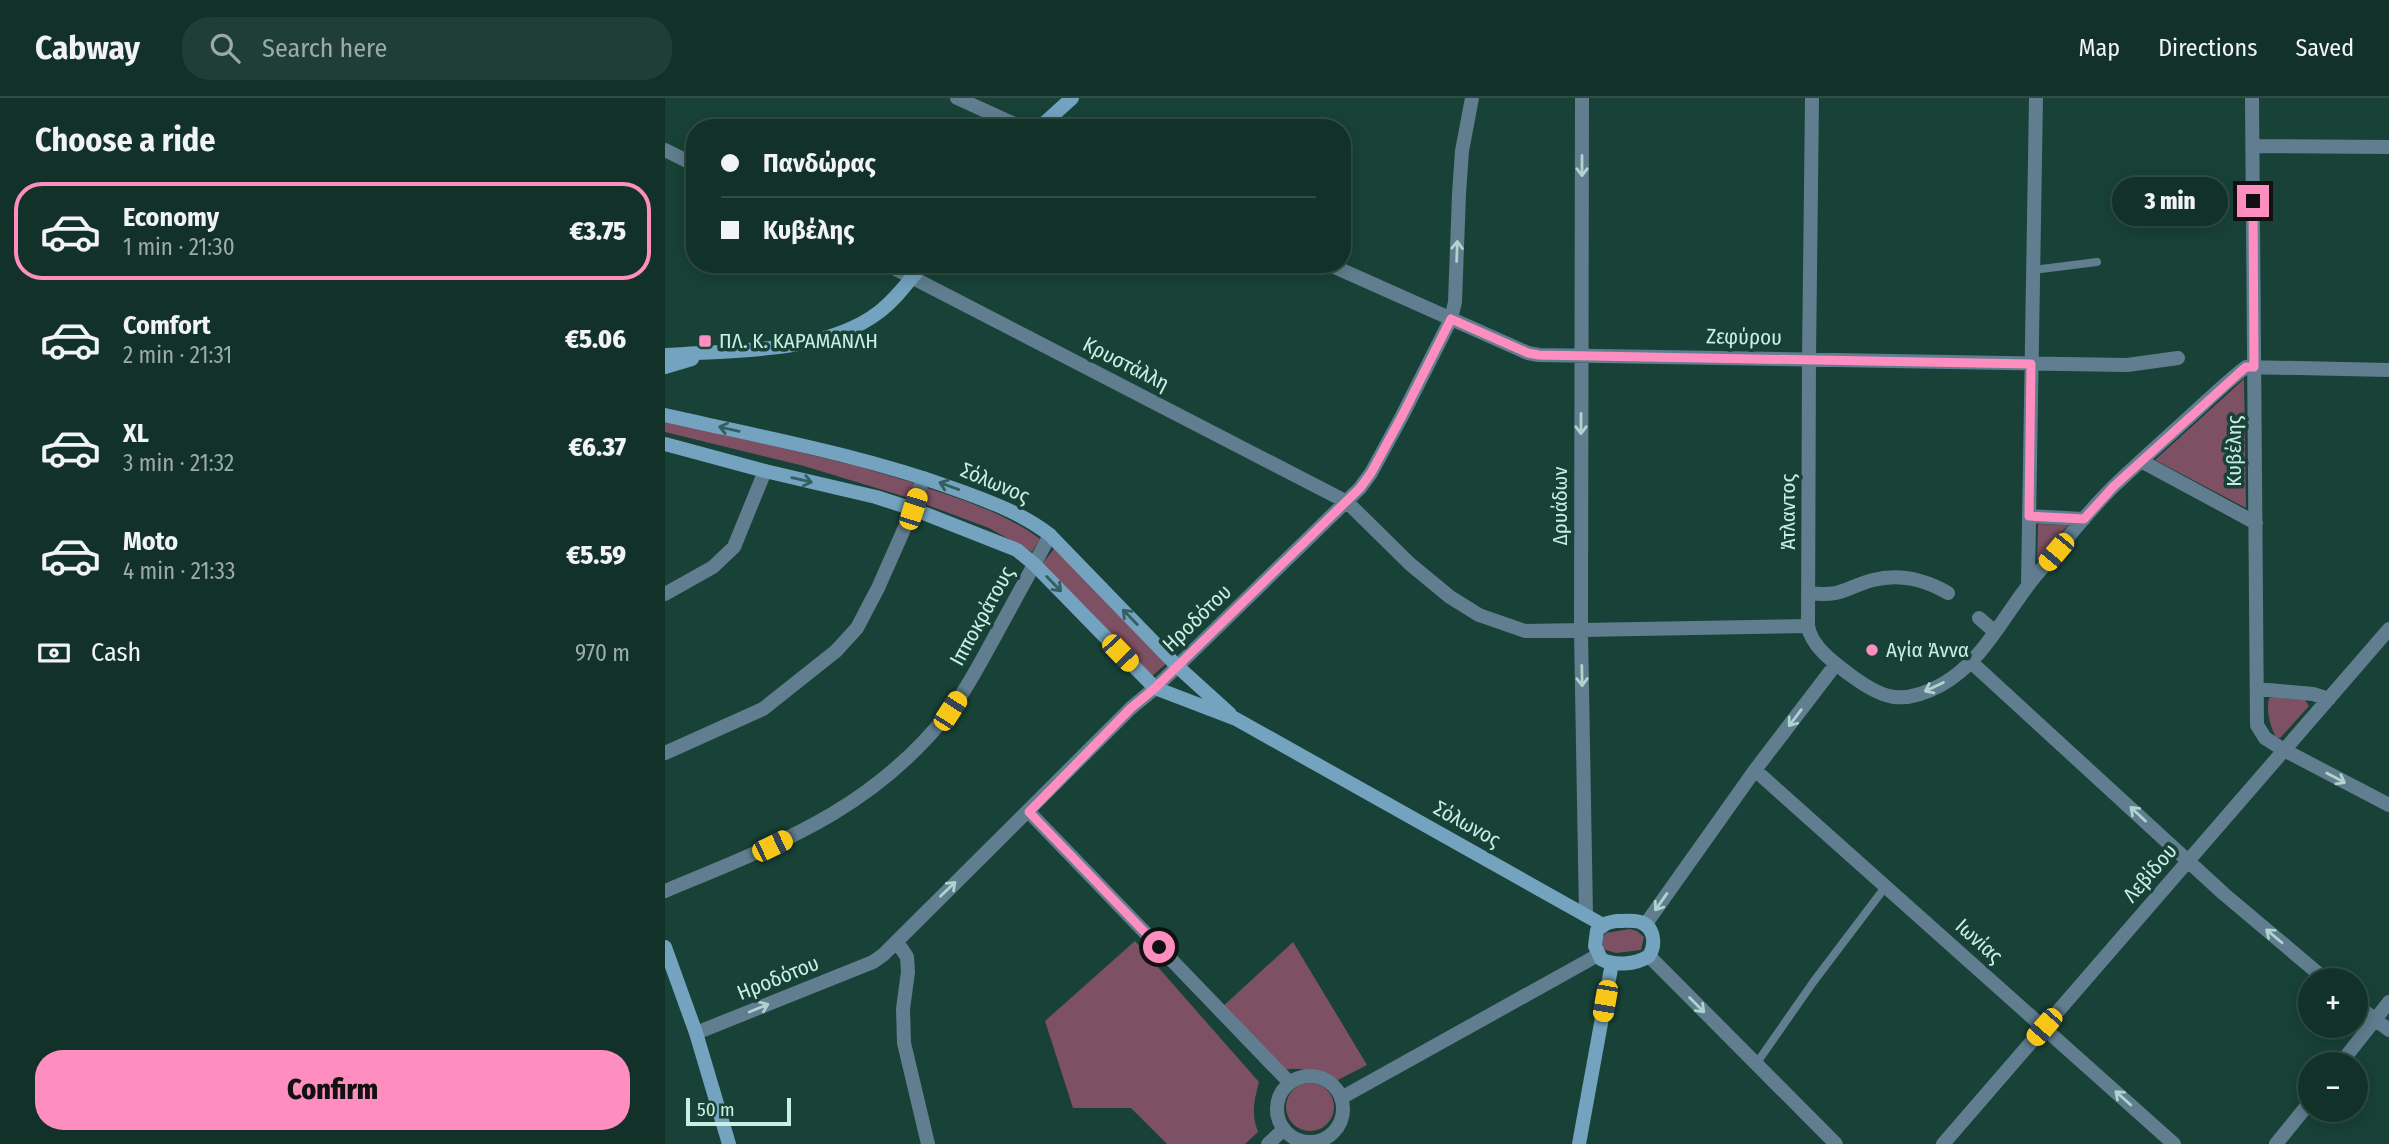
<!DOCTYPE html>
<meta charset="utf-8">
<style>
:root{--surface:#123229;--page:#1f3e35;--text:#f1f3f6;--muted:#9caaa8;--line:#314d46;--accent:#fd8ebf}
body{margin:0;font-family:"Fira Sans Condensed",sans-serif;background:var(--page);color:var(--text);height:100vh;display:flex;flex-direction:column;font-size:26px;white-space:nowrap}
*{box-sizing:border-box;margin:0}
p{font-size:23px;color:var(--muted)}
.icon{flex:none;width:38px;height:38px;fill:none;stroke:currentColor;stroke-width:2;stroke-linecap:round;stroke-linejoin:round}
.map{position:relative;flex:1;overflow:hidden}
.details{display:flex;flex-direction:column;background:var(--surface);width:665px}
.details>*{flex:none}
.top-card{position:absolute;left:21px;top:21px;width:665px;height:154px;border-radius:28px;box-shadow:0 4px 18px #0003,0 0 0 2px var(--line);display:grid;align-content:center;height:154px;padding:0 35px;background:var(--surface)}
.buttons{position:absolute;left:1633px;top:870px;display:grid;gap:14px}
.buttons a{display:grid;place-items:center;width:70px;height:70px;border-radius:50%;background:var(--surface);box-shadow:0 4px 18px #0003,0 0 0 2px var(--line);font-size:35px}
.scale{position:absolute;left:21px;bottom:18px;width:105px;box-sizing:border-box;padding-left:7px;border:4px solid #c9efe3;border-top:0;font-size:19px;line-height:24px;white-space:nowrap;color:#c9efe3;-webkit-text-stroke:5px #184237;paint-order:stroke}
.end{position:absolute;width:32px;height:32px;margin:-16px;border:9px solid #fd8ebf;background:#111;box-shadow:0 0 0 4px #111}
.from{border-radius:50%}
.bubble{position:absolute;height:49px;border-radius:24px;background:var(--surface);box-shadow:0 4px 18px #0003,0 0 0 2px var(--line);font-size:23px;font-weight:800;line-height:49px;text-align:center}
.car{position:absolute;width:21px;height:42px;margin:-21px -10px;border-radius:9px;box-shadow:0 0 5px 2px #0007;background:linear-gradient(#f5c518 24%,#345 0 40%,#f5c518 0 76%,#345 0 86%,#f5c518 0)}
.top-card b{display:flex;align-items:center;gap:24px;height:66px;font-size:26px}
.top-card b+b{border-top:2px solid var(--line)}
.top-card i{width:18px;height:18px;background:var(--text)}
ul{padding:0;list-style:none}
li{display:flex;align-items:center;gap:21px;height:98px;margin:0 14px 10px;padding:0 21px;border:4px solid transparent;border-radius:28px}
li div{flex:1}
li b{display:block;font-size:26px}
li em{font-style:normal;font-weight:800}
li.selected{border-color:var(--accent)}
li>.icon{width:63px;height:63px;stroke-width:1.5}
h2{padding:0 35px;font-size:32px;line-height:84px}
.pay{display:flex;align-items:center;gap:18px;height:77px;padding:0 35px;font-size:26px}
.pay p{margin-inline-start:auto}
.cta{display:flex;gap:14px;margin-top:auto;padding:14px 35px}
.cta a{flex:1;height:80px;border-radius:28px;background:var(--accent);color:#111;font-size:28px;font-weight:800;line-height:80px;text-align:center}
header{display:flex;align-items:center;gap:42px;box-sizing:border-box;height:98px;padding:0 35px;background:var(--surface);border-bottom:2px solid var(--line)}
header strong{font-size:33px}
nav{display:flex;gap:38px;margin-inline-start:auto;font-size:24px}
.search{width:490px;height:63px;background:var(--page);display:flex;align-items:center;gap:18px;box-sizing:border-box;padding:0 24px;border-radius:28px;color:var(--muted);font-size:26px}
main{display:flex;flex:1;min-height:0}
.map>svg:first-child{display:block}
</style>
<header>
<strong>Cabway</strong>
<div class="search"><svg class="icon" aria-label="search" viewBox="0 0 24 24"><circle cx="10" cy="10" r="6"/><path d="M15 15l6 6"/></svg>Search here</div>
<nav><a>Map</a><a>Directions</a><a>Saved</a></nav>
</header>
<main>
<section class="details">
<h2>Choose a ride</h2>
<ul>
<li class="selected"><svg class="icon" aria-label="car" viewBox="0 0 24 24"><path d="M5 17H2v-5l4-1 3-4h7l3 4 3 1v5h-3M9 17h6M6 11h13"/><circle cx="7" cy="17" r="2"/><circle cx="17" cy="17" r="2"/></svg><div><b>Economy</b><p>1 min · 21:30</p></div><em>€3.75</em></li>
<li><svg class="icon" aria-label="car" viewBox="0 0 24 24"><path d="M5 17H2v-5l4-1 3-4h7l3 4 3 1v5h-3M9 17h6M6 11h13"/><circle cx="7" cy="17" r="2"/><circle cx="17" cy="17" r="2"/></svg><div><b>Comfort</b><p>2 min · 21:31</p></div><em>€5.06</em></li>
<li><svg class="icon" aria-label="car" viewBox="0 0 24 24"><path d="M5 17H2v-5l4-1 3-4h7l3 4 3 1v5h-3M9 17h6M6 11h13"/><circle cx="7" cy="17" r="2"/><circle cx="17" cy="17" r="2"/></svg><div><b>XL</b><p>3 min · 21:32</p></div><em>€6.37</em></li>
<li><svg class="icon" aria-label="car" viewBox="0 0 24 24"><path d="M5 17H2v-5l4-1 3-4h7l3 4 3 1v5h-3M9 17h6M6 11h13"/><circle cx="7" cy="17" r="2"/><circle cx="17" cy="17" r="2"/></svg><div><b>Moto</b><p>4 min · 21:33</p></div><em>€5.59</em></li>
</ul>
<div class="pay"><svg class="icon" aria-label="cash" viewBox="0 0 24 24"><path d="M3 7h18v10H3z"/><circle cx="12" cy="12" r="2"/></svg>Cash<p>970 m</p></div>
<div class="cta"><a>Confirm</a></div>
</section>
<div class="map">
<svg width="1724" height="1046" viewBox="0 0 1724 1046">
<rect width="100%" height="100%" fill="#184237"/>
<path fill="#7e5063" d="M1579,281L1581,410L1490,362Z
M0,322L192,368L249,385L244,400L139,368L0,334Z
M262,390C302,403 341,416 375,441L367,454L324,430L257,405Z
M1373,426L1403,427L1372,463Z
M389,451L502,565L486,579L377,466Z
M1608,599L1640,602L1644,608L1615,640L1611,639C1605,629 1601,612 1604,600Z
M965,831L972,833L979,839L976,852L951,855L938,851L937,840L941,835Z
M470,843L594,984C589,1003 586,1016 593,1034L580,1046H502L466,1010H408L380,923Z
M628,844L702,967L667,985C650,975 639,968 619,972L554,912Z
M621 1009a24 24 0 1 1 48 0a24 24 0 1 1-48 0Z"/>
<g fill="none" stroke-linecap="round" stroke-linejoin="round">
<path stroke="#607e8f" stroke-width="8" d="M1368,172L1432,164
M1091,966L1149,883L1221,788"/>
<path stroke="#607e8f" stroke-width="14" d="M292,0L358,30
M917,0L916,533L921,817
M1147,0L1144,261L1143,528C1146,548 1168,564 1184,576C1217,601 1237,608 1276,587C1320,563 1341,512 1373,475C1398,446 1422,414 1450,387C1473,365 1497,344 1521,322C1541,304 1560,285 1581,269L1724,272
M1587,0L1592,627L1600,640L1619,652L1724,707
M1588,48L1724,49
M0,52L30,67
M221,166L682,404L745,466L785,499L814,517L860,533L1143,528
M663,166L863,255L874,257L1462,267L1513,260
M1476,363L1591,425
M1364,418L1419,421
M1363,486L1371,0
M1144,495C1178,499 1179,490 1208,482C1236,475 1260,482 1283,495
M0,496L48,469L69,449L100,373
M1314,520L1330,534
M1306,564L1559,796L1661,882
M1592,591L1648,596L1664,601
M0,655L98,611L171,553L192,530L213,490L248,411L258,380
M1090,672L1509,1046
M364,714L625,985
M0,793C112,746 207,713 285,613C302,591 315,565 329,540C348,505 367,471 385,437
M980,827L1090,672L1171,566
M232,844L242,859L243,874L238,911L239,945L263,1046
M984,858L1171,1046
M1690,906L1724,932
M31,935L208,864L218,857L466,610L490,590L695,390L706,375L737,318L786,221L790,204L794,96L797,53L807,0
M1675,966L1724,904
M612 1011a33 33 0 1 1 66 0a33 33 0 1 1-66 0Z
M676,1000L933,857
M603,1046L619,1031
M1278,1046L1724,531
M1611,1046L1645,1004"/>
<path stroke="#73a3bf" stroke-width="14" d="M374,30L407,0
M0,257C66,252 160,256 214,214C231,201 244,183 258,166
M0,269L27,261
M0,317C97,339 196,357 290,391C323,403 357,415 385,437L512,568L565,616
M0,346L100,373L211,399L248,411L352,452L369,466L490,590L571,621L938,827
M951,823C958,823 967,822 975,824C990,829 991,847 984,858C970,867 949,868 936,861L930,848L932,832L942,825Z
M0,849L31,935L64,1046
M914,1046L947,865"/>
</g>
<defs><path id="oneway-shaft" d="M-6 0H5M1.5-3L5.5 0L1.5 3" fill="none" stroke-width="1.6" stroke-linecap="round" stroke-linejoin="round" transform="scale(1.75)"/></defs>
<g stroke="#afd3ce">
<use href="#oneway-shaft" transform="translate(917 68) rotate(90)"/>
<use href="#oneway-shaft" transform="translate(792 153) rotate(-88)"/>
<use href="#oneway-shaft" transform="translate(916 326) rotate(90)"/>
<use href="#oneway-shaft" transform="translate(917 578) rotate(89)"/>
<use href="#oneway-shaft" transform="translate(1269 589) rotate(154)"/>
<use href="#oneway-shaft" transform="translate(1130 620) rotate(127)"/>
<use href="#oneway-shaft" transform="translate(1671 680) rotate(28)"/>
<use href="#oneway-shaft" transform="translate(1473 716) rotate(-137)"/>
<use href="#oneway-shaft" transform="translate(283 791) rotate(-44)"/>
<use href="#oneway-shaft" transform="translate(996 804) rotate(125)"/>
<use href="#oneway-shaft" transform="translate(1609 838) rotate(-140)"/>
<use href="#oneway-shaft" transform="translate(1032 907) rotate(45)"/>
<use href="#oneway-shaft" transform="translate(94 910) rotate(-22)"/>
<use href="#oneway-shaft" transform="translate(1458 1000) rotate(-138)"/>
</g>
<g stroke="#335f60">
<use href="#oneway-shaft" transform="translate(64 331) rotate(-167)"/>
<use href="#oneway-shaft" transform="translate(137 382) rotate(13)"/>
<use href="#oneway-shaft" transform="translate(284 388) rotate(-160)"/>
<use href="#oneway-shaft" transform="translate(389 486) rotate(46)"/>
<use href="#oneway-shaft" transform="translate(465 519) rotate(-134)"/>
</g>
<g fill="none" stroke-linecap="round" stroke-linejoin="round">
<path stroke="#fd8ebf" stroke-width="9" d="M494,849L364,714L466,610L490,590L695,390L706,375L737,318L786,221L863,255L874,257L1366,266L1364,418L1419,421L1449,388L1574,275L1581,269H1589L1588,103"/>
</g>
<g fill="#fd8ebf" stroke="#184237" stroke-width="2.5">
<rect x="33" y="236" width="14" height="14" rx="3.5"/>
<circle cx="1207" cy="552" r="7"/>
</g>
<g text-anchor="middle" stroke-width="7" stroke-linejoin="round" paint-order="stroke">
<g font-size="21" fill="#c9efe3" stroke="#184237">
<text transform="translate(1079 239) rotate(1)" y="7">Ζεφύρου</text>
<text transform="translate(461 266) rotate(27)" y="7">Κρυστάλλη</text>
<text transform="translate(1569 353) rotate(-90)" y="7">Κυβέλης</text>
<text transform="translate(330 385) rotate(23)" y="7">Σόλωνος</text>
<text transform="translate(895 408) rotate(-90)" y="7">Δρυάδων</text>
<text transform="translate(1123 414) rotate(-90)" y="7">Άτλαντος</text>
<text transform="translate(317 518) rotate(-61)" y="7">Ιπποκράτους</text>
<text transform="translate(532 520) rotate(-44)" y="7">Ηροδότου</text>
<text transform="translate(802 726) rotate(29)" y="7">Σόλωνος</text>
<text transform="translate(1485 775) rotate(-49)" y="7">Λεβίδου</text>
<text transform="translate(1314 843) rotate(42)" y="7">Ιωνίας</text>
<text transform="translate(113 880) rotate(-22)" y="7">Ηροδότου</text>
</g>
<g font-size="21" fill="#c9efe3" stroke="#184237" text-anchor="start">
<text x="54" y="250">ΠΛ. Κ. ΚΑΡΑΜΑΝΛΗ</text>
<text x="1221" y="559">Αγία Άννα</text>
</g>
</g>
</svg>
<div class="buttons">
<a>+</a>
<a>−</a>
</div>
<div class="scale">50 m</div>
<i class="end from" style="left:494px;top:849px"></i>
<i class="end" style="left:1588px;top:103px"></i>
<div class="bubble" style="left:1447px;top:79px;width:116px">3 min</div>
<i class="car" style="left:248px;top:411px;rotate:18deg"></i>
<i class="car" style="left:1391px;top:454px;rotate:220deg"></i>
<i class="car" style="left:455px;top:555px;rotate:136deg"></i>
<i class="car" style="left:285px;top:613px;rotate:33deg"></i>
<i class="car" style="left:107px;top:748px;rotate:64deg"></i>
<i class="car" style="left:940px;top:903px;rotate:190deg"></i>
<i class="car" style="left:1379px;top:929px;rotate:221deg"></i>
<div class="top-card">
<b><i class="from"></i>Πανδώρας</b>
<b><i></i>Κυβέλης</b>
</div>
</div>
</main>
